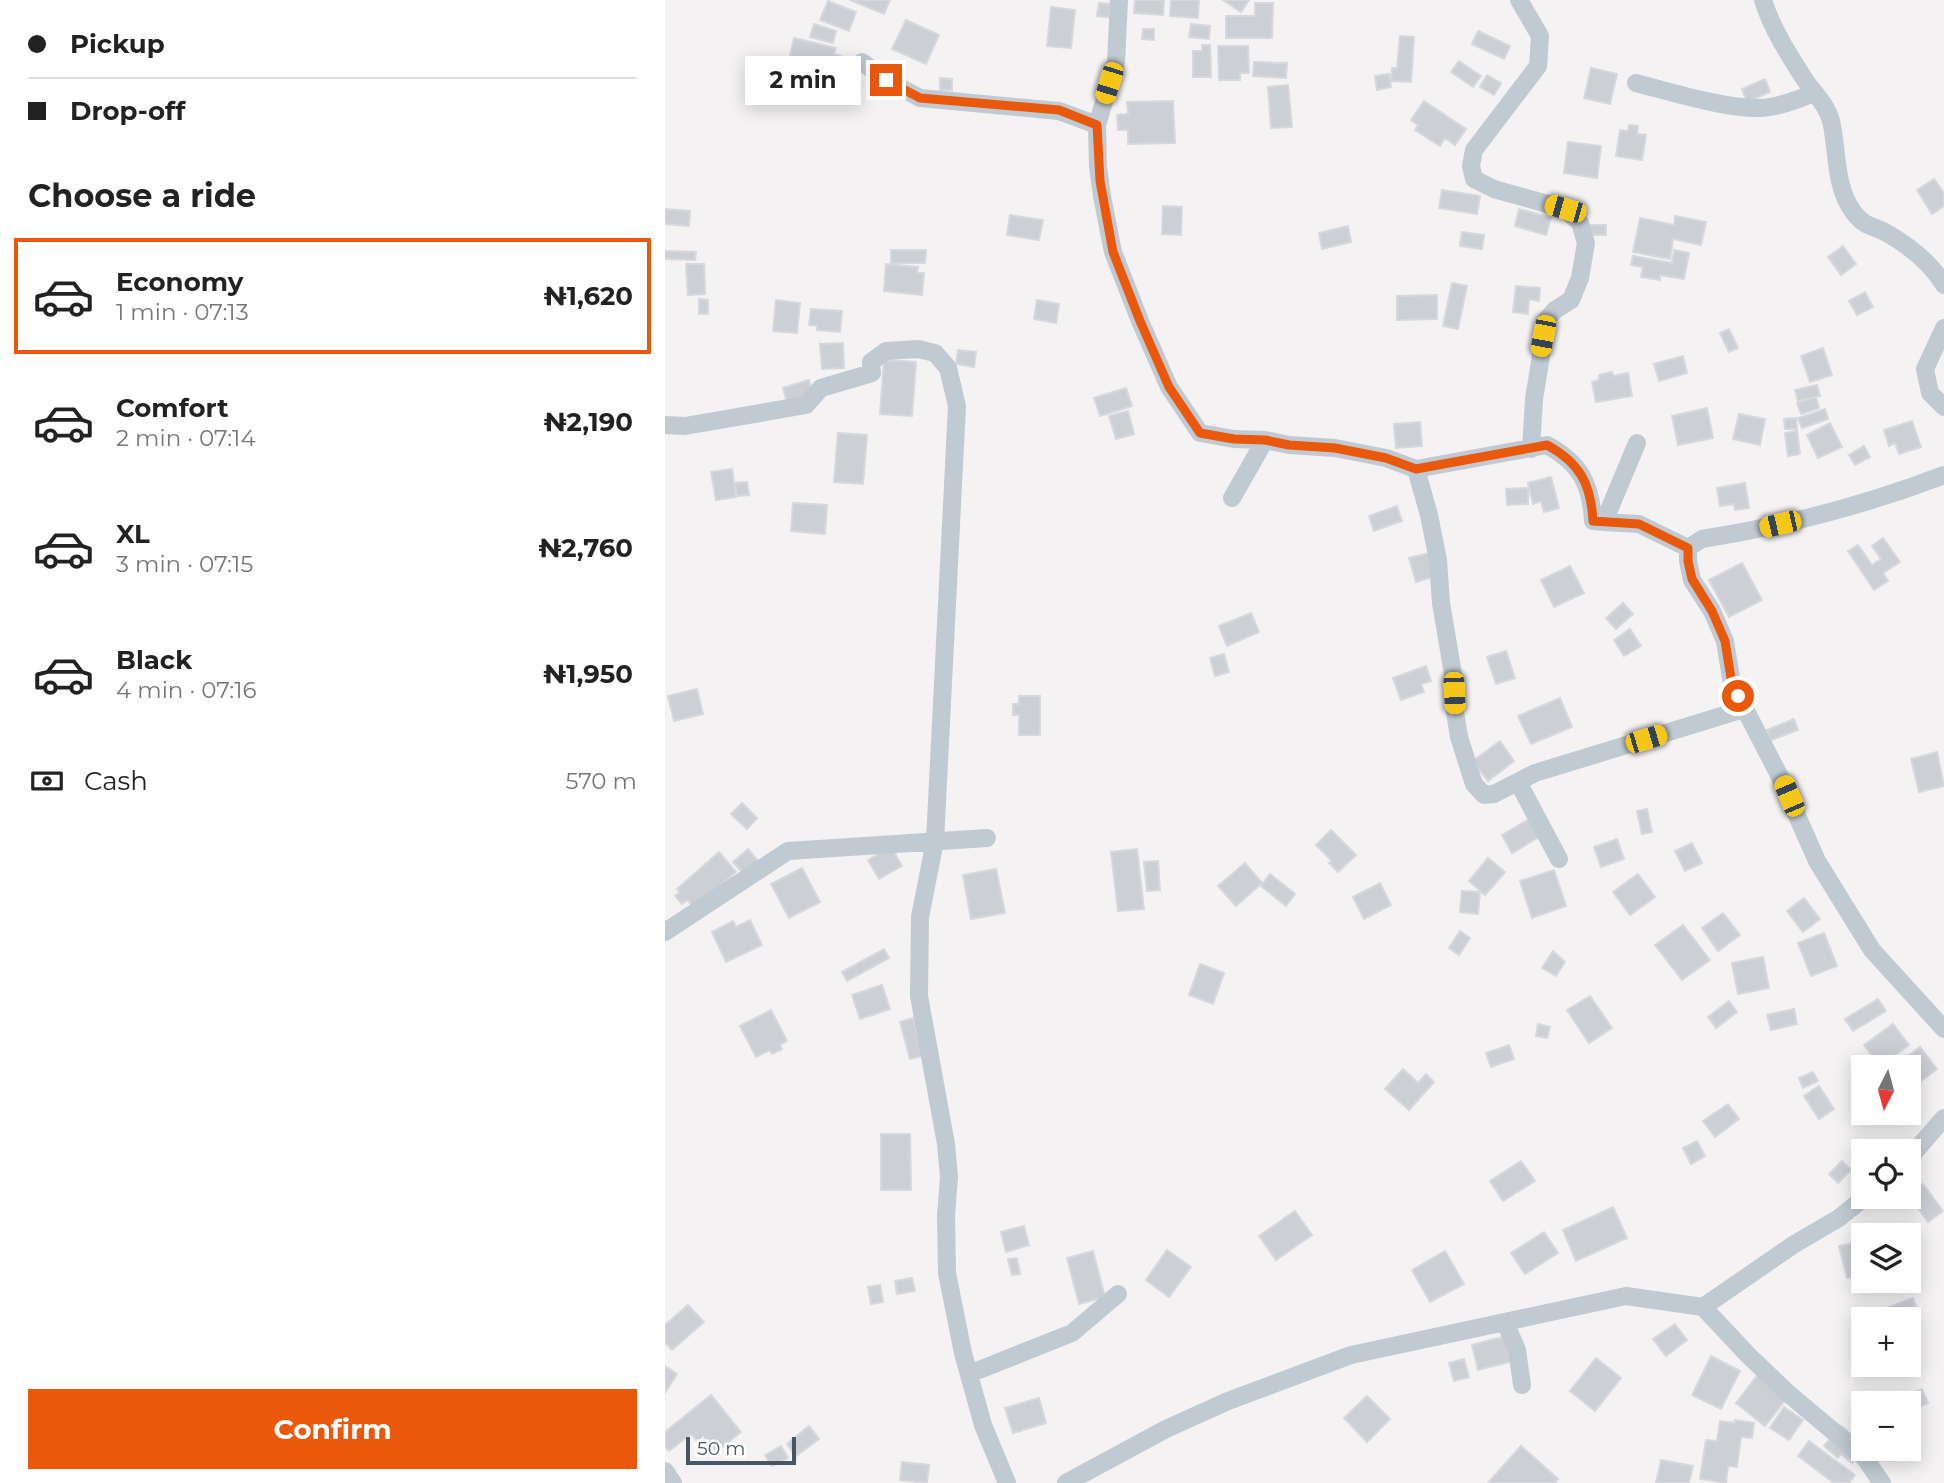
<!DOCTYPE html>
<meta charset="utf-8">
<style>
:root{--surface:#fff;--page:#f6f6f6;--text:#222;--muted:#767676;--line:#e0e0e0;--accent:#ea580c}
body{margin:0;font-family:Montserrat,sans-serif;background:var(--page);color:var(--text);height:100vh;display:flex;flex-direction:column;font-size:26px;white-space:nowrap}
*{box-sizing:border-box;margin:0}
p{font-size:23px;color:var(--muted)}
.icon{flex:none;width:38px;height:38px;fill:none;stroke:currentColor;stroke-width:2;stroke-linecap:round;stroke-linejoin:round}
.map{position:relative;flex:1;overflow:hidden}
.side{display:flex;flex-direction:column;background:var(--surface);width:665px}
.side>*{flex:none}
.banner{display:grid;align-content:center;height:154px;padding:0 28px;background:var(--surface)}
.needle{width:46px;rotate:186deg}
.buttons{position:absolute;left:1186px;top:1055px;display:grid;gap:14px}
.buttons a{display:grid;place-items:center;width:70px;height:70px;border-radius:0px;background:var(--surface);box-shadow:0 4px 18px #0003;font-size:35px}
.scale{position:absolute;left:21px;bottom:18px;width:110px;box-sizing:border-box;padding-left:7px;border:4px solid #495661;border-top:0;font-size:19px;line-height:24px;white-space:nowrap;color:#495661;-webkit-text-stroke:5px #fff;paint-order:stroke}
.end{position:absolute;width:32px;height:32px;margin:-16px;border:9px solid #ea580c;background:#fff;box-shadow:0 0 0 4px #fff}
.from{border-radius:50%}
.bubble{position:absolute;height:49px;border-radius:0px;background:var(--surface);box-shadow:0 4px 18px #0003;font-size:23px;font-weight:700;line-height:49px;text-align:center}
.car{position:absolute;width:21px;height:42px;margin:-21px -10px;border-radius:9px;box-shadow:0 0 5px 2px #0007;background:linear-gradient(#f5c518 24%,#345 0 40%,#f5c518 0 76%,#345 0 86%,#f5c518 0)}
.banner b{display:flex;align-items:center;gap:24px;height:66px;font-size:26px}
.banner b+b{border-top:2px solid var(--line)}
.banner i{width:18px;height:18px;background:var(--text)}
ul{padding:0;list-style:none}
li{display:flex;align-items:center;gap:21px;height:116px;margin:0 14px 10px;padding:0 14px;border:4px solid transparent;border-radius:0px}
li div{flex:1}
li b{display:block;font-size:26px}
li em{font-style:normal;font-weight:700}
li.active{border-color:var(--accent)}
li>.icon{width:63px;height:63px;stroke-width:1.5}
h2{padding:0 28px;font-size:32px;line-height:84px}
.pay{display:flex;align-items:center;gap:18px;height:77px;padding:0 28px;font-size:26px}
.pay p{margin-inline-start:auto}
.cta{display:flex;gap:14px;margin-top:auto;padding:14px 28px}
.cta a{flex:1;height:80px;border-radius:0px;background:var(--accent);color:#fff;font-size:28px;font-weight:700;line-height:80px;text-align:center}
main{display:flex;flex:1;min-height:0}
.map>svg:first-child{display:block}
</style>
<main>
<section class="side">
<div class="banner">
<b><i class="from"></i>Pickup</b>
<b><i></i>Drop-off</b>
</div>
<h2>Choose a ride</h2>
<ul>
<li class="active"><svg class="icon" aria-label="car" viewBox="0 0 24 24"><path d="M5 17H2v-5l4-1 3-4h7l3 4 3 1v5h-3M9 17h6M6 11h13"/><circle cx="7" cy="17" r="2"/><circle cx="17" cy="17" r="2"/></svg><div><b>Economy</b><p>1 min · 07:13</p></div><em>₦1,620</em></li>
<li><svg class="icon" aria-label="car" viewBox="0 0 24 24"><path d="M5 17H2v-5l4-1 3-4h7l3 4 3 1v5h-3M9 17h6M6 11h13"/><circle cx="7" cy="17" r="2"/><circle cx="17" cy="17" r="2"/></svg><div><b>Comfort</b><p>2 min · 07:14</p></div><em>₦2,190</em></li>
<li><svg class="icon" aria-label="car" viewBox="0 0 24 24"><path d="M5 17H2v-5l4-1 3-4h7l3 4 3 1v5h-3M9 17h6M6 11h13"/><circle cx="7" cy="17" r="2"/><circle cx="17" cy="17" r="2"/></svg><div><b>XL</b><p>3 min · 07:15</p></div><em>₦2,760</em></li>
<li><svg class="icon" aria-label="car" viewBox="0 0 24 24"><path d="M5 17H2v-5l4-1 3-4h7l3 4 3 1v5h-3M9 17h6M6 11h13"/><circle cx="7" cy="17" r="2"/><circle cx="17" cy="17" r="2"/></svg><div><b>Black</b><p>4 min · 07:16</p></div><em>₦1,950</em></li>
</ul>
<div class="pay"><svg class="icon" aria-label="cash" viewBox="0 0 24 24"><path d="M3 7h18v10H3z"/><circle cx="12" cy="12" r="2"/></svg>Cash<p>570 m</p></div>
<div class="cta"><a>Confirm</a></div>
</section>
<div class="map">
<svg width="1279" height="1483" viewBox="0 0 1279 1483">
<rect width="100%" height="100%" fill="#f4f2f2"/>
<path fill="#cccfd4" stroke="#d6d8de" stroke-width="2" d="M185,0H225L219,14Z
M470,0H499L498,15L469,13Z
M506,0H534L533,18L505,16Z
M558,0H584L576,12Z
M163,1L191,12L184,31L155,20Z
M434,3L446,4L444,17L432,16Z
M590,3H608L607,38H561V16H590Z
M386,7L410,10L406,48L382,46Z
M241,20L274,35L261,64L227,49Z
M149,24L171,31L168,43L145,37Z
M526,24L545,26L544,39L524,37Z
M478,29H489V40L477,39Z
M813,31L845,46L839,59L807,44Z
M735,36L749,37L746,82L726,81L727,68H732Z
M129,38L171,48L169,54L178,57L176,67L170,66L168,72L124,61Z
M537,45H545L546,77H528V51H537Z
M553,46H583L584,73H575V80H554Z
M794,61L816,76L808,87L786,72Z
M589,62L622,63L621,78L588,76Z
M926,68L952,74L945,104L919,98Z
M724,74L726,87L712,90L710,76Z
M822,75L836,83L829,95L815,87Z
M275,78L287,79V90H275Z
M1100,79L1105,92L1082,102L1077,89Z
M623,85L627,127L606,128L603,87Z
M508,101L510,143L463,144V130H453L452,115L463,114L462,102Z
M759,101L801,129L790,145L780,138L775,146L750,130L753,125L746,120Z
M964,125L973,126L972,134L981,135L977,160L951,156L955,130L963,131Z
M903,142L936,146L932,178L899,173Z
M1269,179L1279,193V206L1267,214L1252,190Z
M777,190L815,196L812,214L774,208Z
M498,206L517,207L516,235L497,234Z
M0,209L25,211L24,226L0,224Z
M854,209L886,218L881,235L850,226Z
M345,215L378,220L374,240L342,235Z
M1010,216L1041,222L1036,245L1008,239L1005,259L968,252L975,218L1009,225Z
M925,225H941V235H925Z
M683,226L686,242L657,249L654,233Z
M797,232L819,235L817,249L795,246Z
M1178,246L1191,264L1176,275L1163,257Z
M226,250H261L260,263H226Z
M1009,250L1024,253L1019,279L995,275V280L976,277L978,267L966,265L968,256L1007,263Z
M0,251L31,252L30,260L0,259Z
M21,264H39L40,294L23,295Z
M221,264L253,267L252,273H259L257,295L219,291Z
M787,283L802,286L793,329L778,326Z
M851,286L875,288L874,301L864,299L863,314L848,312Z
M1200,292L1208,307L1192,315L1184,301Z
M772,295V319L732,320V296Z
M34,299L43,300V314H34Z
M111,300L135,303L132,333L108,331Z
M372,300L394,304L391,323L369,319Z
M146,309L177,311L175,332L152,330V326L144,325Z
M1064,329L1073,348L1064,352L1055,333Z
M178,343L179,368L157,369L155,344Z
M1158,348L1167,375L1145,382L1136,356Z
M293,350L311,352L309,367L291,364Z
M1018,356L1022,373L994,381L989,364Z
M219,360L251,362L247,416L215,414Z
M947,372L948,376L963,373L967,396L931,402L927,382L934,380V375Z
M144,380L148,394L122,402L118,388Z
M1152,385L1155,396L1133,401L1130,390Z
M461,388L467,406L435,416L429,398Z
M1151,397L1154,408L1136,414L1132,403Z
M1042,408L1048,438L1013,445L1007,416Z
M1160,409L1163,419L1137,428L1133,418Z
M463,411L469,434L451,439L444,416Z
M1074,414L1100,419L1095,445L1068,439Z
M1131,418L1132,429H1120L1119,419Z
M1247,421L1256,447L1234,454L1230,443L1224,446L1219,430Z
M755,422L757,446L731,448L729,424Z
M1165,423L1177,447L1153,458L1142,435Z
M1132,431L1135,454L1123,456L1120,433Z
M173,433L202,435L198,484L169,482Z
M1199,446L1205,457L1190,465L1184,455Z
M67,469L71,497L51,500L46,472Z
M886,477L894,508L879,512L876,501L868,504L863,483Z
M82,482L84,495L72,496L70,483Z
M1080,483L1084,508L1070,510L1069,504L1055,506L1052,488Z
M863,488V504L842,505L841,489Z
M128,503L162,505L160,534L126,531Z
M732,506L737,521L709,531L704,516Z
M1218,538L1235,562L1218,573L1223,581L1209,590L1183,551L1193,545L1207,565L1216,559L1207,546Z
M765,553L771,576L751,582L744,558Z
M1077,563L1097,600L1064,617L1044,580Z
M905,566L919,593L889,607L876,580Z
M958,603L968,614L951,629L941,618Z
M586,613L594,632L562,646L554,626Z
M965,629L976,646L959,656L949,640Z
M841,651L850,678L831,684L822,657Z
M559,654L564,672L550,676L545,658Z
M761,666L766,681L756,684L759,692L736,700L728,678Z
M32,689L38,714L9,721L3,696Z
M354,696H375V735H354V715H348V704H354Z
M895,698L907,727L866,744L853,716Z
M1129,719L1133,730L1106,740L1102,730Z
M835,741L849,761L823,781L808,761Z
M1272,752L1279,786L1254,792L1246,759Z
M77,803L92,818L82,829L66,814Z
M982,809L987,832L977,834L972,811Z
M866,818L876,836L847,853L837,835Z
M666,830L691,855L673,872L664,863L667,861L651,845Z
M952,839L959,859L936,867L929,847Z
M1027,843L1037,863L1020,871L1010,851Z
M226,847L237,866L214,879L203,860Z
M83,849L93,861L79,874L68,862Z
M472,849L479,909L453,911L446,852Z
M54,852L71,872L30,908L22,900L17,904L10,896L15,892L12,889Z
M823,858L840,872L820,895L804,881Z
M493,861L495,890L482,891L479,862Z
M580,863L597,883L571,906L553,886Z
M137,868L155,902L124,918L106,884Z
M331,869L340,913L306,919L298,875Z
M889,870L901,906L867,918L855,881Z
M605,874L630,894L621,906L596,886Z
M973,874L990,897L965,915L948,892Z
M715,883L726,905L699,919L688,897Z
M797,891L815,892L813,914L795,912Z
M1139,898L1155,919L1138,932L1122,911Z
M1058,913L1075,935L1053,951L1037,928Z
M85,920L97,945L61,962L47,932L68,921L71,927Z
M1018,925L1045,960L1017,980L990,945Z
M795,931L805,938L794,955L784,948Z
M1159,933L1172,966L1146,976L1133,943Z
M219,949L224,958L182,981L177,972Z
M888,951L900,962L891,976L877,968Z
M1098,957L1104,988L1073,994L1067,963Z
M535,964L559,973L548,1004L524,995Z
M217,985L225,1009L195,1019L187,995Z
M925,996L947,1028L924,1043L902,1010Z
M1213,999L1221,1011L1188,1031L1180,1019Z
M1064,1001L1072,1012L1051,1028L1043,1017Z
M1129,1009L1132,1024L1106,1030L1102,1015Z
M106,1010L122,1041L115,1045L117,1049L107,1054L105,1050L91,1057L75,1026Z
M248,1018L257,1056L245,1059L235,1022Z
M873,1024L885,1027L882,1038L871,1036Z
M1228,1024L1244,1045L1215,1066L1199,1045Z
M844,1045L849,1059L826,1067L821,1053Z
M1255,1047L1272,1069L1244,1090V1068H1228Z
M738,1069L753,1083L761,1074L769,1082L744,1110L720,1089Z
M1148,1072L1153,1081L1138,1088L1134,1078Z
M1154,1086L1169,1109L1154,1119L1139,1096Z
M1063,1104L1074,1119L1050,1137L1038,1121Z
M216,1134H245L246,1190H216Z
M1032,1141L1040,1156L1026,1164L1018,1148Z
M856,1161L870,1181L838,1201L825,1181Z
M1177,1161L1186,1170L1173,1183L1164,1174Z
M1258,1184L1278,1211L1263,1222L1244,1196V1194Z
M948,1207L962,1238L911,1261L898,1230Z
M630,1211L647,1235L611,1260L594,1236Z
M359,1226L364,1245L341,1252L336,1232Z
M879,1232L893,1253L860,1274L846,1253Z
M1199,1241V1274L1182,1278L1174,1246Z
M502,1250L526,1267L504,1297L481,1280Z
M428,1251L440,1297L414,1304L402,1258Z
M780,1251L799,1284L765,1302L747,1270Z
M352,1258L355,1274L347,1275L343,1259Z
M247,1278L250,1291L232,1294L230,1281Z
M215,1285L218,1302L206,1304L203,1287Z
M1248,1298L1252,1309L1226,1320L1221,1308Z
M23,1305L39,1322L7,1350L0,1343V1325Z
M1010,1324L1022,1340L1001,1356L988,1339Z
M841,1336L848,1361L813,1370L807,1345Z
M1046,1356L1075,1371L1056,1409L1027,1395Z
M931,1358L956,1378L930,1411L905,1391Z
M799,1359L804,1377L789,1381L784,1363Z
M0,1366L12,1374L0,1393Z
M1095,1372L1125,1394L1100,1426L1071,1403Z
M1257,1389L1263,1403L1244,1411V1404H1223Z
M46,1395L76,1432L52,1451L41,1438L34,1443L26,1434L4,1451L0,1447V1432Z
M702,1396L725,1419L702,1442L679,1418Z
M374,1398L381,1423L348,1433L340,1408Z
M1119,1407L1138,1420L1124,1440L1105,1428Z
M1070,1420L1089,1423L1087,1438L1076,1437L1072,1467L1063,1466L1061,1483L1035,1479L1041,1440L1052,1441L1055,1421L1070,1423Z
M144,1426L154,1439L131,1456L122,1444Z
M1176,1426L1199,1445V1448L1187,1463L1176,1454L1173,1458L1159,1446Z
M1144,1441L1190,1475L1184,1483H1169L1133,1456Z
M116,1446L123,1458L107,1466L100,1455Z
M856,1446L893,1479L890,1483H823Z
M1244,1446L1246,1448L1225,1461L1217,1449H1244Z
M996,1460L1028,1466L1024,1483H991Z
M237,1462L264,1465L262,1483L235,1480Z"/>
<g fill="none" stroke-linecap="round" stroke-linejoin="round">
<path stroke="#c0cad2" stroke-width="18" d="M454,0L451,62L432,125L433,167L437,196L448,252L475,321L504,387L535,433L569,439L600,440L624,445L670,448L721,458L751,469L882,445C915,463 926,484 928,521L939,522L972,443
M854,0L875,36L873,66L809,150L806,166L809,179L829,189L900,209L915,223L921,243L915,278L906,300L890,310L882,319L869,399L866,449
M1098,0C1107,29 1124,55 1140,80C1149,93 1162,105 1166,121C1173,150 1169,187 1189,213C1200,227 1206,225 1220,232C1243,245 1266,263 1279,285
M197,62L221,80L255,98L394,111L432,125
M971,83C1006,92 1060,109 1096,108C1114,107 1132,100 1149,93
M1279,328L1260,369L1265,393L1279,407
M0,425L20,426L141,405L156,388L207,373L206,362L221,351L253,349L270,353L283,368L292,406L270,841L255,917L254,996L281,1144L284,1177L281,1216L282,1273L298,1353L318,1425L342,1483
M751,469L764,515L773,560L776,603L788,674L790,712L794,737L809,784L819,795L829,794L870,773L1079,709
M1279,475C1201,505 1120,526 1037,539L1023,548V561L1027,580L1047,611L1060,641L1067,684L1114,775L1152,861L1207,950L1279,1029
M567,498L600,440
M939,522L974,524L1023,548
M853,782L894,859
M0,932L123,851L322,838
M1244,1158L1279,1118
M1038,1307L1083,1355L1125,1395L1199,1457L1217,1483
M840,1322L852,1350L857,1385
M304,1374L407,1333L453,1294
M0,1471L8,1483
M401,1483L501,1429L563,1401L686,1355L961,1296L1038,1307L1128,1245L1174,1218L1200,1197"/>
</g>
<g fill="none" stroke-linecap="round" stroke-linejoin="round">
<path stroke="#ea580c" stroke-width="9" d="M221,80L255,98L394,110L432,125L435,181L448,252L475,321L504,387L535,433L569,439L600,440L624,445L670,448L721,458L751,469L882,445C915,463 926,484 928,521L974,524L1023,548V561L1027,579L1047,611L1060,641L1067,684L1073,696"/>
</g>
</svg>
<div class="buttons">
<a><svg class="needle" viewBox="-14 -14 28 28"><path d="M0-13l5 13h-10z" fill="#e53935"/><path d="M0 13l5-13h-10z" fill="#767676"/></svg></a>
<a><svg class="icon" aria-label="locate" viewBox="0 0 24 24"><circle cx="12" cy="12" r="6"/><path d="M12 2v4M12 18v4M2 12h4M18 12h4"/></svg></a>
<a><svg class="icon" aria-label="layers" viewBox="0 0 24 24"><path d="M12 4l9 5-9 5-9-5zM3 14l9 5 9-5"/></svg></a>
<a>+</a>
<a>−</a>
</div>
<div class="scale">50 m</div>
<i class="end from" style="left:1073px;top:696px"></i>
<i class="end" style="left:221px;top:80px"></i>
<div class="bubble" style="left:80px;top:56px;width:116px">2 min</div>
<i class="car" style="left:444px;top:83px;rotate:197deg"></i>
<i class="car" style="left:900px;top:209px;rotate:286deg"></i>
<i class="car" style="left:878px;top:336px;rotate:191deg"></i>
<i class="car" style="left:1115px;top:524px;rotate:257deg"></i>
<i class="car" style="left:789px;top:693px;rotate:177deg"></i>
<i class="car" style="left:981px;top:739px;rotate:73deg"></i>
<i class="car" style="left:1124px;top:796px;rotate:337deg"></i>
</div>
</main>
